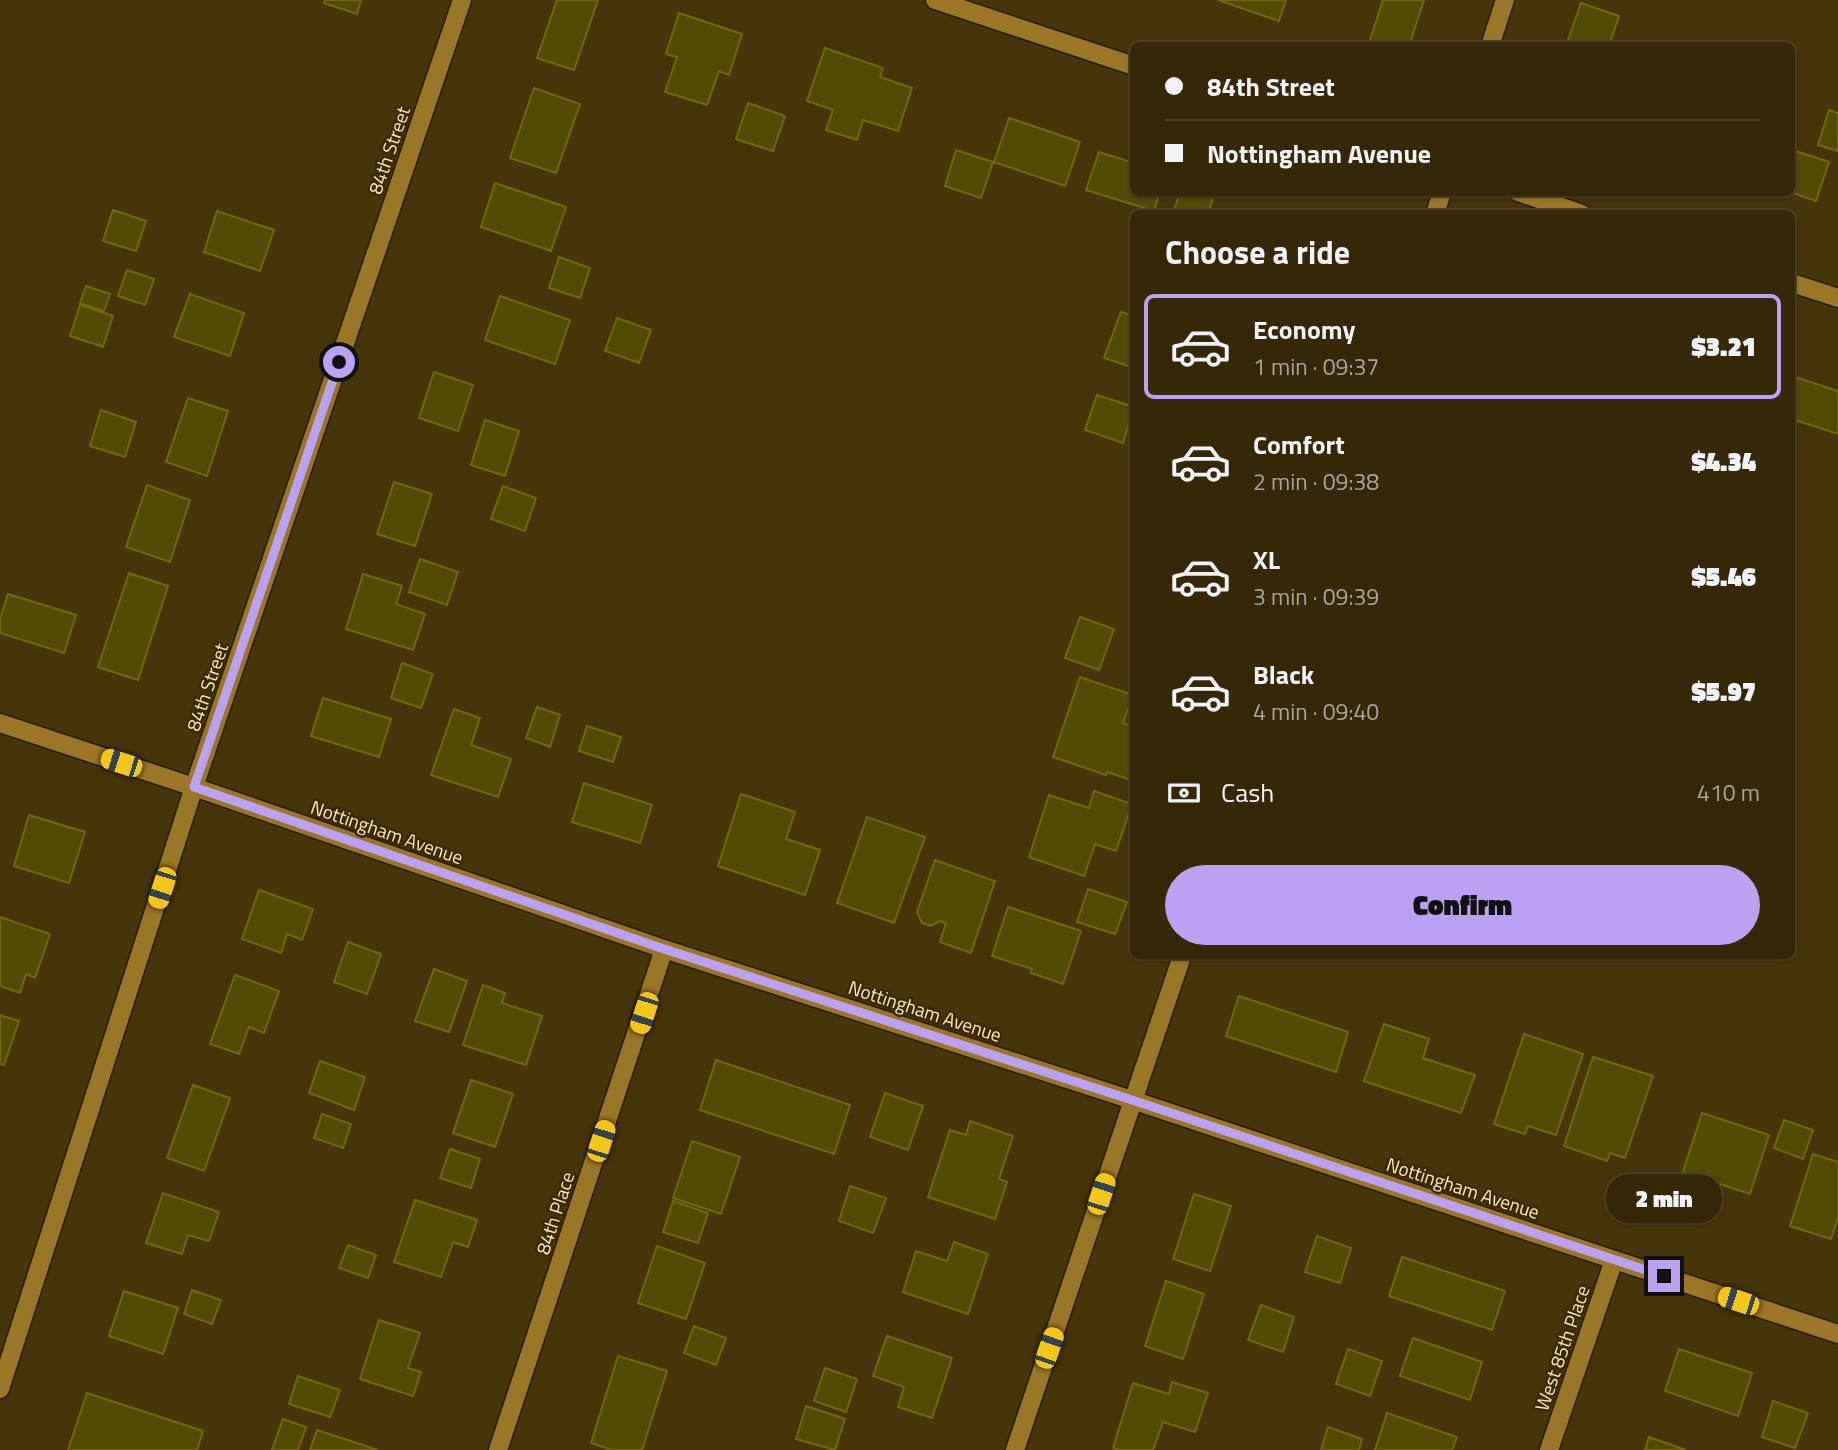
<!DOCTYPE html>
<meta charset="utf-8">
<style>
:root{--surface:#362707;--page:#413315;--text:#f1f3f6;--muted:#aaa59b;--line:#504428;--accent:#bca0f2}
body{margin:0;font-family:"Titillium Web",sans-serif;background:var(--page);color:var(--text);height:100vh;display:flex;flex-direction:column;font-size:26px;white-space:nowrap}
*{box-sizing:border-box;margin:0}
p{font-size:23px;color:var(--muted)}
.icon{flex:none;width:38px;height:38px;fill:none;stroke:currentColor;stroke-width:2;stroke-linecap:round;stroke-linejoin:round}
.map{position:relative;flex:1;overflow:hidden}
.sheet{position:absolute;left:1130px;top:210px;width:665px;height:749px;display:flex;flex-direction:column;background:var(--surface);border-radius:10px;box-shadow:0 2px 5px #0004,0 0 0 2px var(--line)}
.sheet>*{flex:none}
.guide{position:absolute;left:1130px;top:42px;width:665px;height:154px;border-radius:10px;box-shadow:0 2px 5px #0004,0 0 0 2px var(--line);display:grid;align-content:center;height:154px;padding:0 35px;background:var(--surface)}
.end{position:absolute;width:32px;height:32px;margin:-16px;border:9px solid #bca0f2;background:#111;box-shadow:0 0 0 4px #111}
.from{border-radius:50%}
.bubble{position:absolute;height:49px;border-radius:24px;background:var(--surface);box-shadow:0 2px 5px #0004,0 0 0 2px var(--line);font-size:23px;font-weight:800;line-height:49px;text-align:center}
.car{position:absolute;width:21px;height:42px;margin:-21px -10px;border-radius:9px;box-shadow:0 0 5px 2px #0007;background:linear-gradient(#f5c518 24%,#345 0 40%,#f5c518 0 76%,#345 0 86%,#f5c518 0)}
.guide b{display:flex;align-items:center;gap:24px;height:66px;font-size:26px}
.guide b+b{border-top:2px solid var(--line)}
.guide i{width:18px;height:18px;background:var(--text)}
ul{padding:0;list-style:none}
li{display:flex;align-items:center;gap:21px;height:105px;margin:0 14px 10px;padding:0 21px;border:4px solid transparent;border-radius:10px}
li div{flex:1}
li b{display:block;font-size:26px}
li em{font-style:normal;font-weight:800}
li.active{border-color:var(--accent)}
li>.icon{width:63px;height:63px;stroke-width:1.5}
h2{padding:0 35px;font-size:32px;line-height:84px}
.pay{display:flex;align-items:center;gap:18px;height:77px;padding:0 35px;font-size:26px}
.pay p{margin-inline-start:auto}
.cta{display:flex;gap:14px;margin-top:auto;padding:14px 35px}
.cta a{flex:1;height:80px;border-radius:42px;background:var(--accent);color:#111;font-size:28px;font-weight:800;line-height:80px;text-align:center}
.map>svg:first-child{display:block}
</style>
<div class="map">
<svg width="1838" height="1450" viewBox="0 0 1838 1450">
<rect width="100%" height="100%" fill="#483409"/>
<path fill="#534a02" stroke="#736805" stroke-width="2" d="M325,0H361L357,14L324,3Z
M557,0H598L574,70L537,58Z
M1218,0H1286L1279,21Z
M1383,0H1424L1409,46H1368Z
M1581,3L1619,16L1609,46H1566Z
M679,13L742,34L729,75L719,71L707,105L665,92L677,57L666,54Z
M825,48L883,68L880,77L912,88L898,131L863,120L857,140L826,130L833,110L807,101Z
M534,88L580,104L556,173L510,158Z
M748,103L785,116L773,151L736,139Z
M1829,110L1838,113V151L1818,145Z
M1009,118L1080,142L1065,186L994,162Z
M956,150L993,162L981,198L945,186Z
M1792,150L1829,162L1816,201L1790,192H1792Z
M1099,152L1134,163V192H1160L1154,211L1086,190Z
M495,183L566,207L551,251L481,227Z
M1180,192H1215L1208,214H1173Z
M113,210L146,221L136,251L103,241Z
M217,211L274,230L260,271L204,252Z
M559,257L590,268L580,298L549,288Z
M127,270L154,279L145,305L118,296Z
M86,286L110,294L104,311L80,303Z
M190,294L244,313L230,356L174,337Z
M500,296L570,320L555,364L485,340Z
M80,305L113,316L103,347L70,336Z
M1121,312L1134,316V368L1104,358Z
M617,318L651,330L639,363L605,351Z
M434,372L473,385L458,431L419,418Z
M1792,376L1838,391V434L1792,419Z
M1097,395L1134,407L1123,443L1085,430Z
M188,398L228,411L207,476L166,462Z
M101,410L136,422L125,457L90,446Z
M485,420L519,431L505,476L471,465Z
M394,482L432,494L415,546L377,534Z
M147,485L190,500L170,562L126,547Z
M503,486L536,498L525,531L491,519Z
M420,559L458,572L447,605L409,592Z
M129,573L168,586L138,680L98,667Z
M363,574L402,586L396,604L425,614L413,650L346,629Z
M8,594L76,615L64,653L0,633V619Z
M1080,617L1114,629L1099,670L1065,658Z
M402,663L433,674L421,708L391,698Z
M1080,677L1133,695L1123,723L1134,727V781L1107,772L1106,775L1053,757Z
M323,698L391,719L379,757L311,736Z
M537,707L560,715L550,747L526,738Z
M454,709L480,718L471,745L511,759L498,797L431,775Z
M587,726L621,737L613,762L579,751Z
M584,783L652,805L640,843L572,822Z
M1094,791L1132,804L1116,851L1095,844L1084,876L1029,857L1049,795L1089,808Z
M741,794L795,812L786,839L820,850L805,895L718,866Z
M29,815L85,832L69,883L14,866Z
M867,817L925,837L894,923L837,903Z
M935,860L995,881L971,953L940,942L946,923L940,921L931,926L922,923L917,912Z
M1088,889L1127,902L1115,934L1077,922Z
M259,890L313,909L302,940L287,934L281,953L242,939Z
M1008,907L1081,931L1063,984L1031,973L1032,969L992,956Z
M0,917L50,934L35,978L26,974L20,993L0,986Z
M348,942L381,954L367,994L334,982Z
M434,969L467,981L449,1032L415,1021Z
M235,975L279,991L264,1033L249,1027L239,1054L210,1044Z
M483,985L505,993L502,1003L542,1016L526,1065L463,1045Z
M1239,996L1348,1032L1336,1072L1226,1036Z
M0,1015L19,1021L4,1065L0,1064Z
M1384,1024L1429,1039L1423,1058L1475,1075L1461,1113L1364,1081Z
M1524,1034L1583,1054L1556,1135L1528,1126L1525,1134L1494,1124Z
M1593,1057L1653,1076L1625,1158L1610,1153L1607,1161L1564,1146Z
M716,1060L850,1105L834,1154L700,1110Z
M320,1061L365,1077L354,1110L309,1093Z
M471,1080L513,1094L495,1147L453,1133Z
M193,1085L230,1098L204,1171L167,1158Z
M885,1093L923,1106L908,1150L870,1137Z
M1702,1113L1769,1135L1750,1194L1683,1172Z
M322,1114L351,1124L343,1148L314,1138Z
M1784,1120L1813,1130L1803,1159L1774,1148Z
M970,1121L1013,1136L999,1179L1007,1182L995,1219L928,1197L950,1130L966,1135Z
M692,1141L740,1157L721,1214L673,1198Z
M450,1149L480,1159L471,1188L440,1178Z
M1813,1154L1838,1162V1217L1831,1239L1790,1226Z
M850,1186L886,1198L873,1233L839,1221Z
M163,1193L219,1212L209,1241L188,1235L182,1254L146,1243Z
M1194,1194L1231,1206L1210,1271L1173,1259Z
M415,1200L477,1220L468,1247L453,1242L441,1277L394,1262Z
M673,1201L708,1213L698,1243L663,1232Z
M1317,1236L1351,1248L1340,1283L1305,1272Z
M954,1242L988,1254L968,1314L903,1292L916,1251L947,1261Z
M348,1245L376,1255L368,1278L339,1268Z
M657,1246L705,1263L686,1319L638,1303Z
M1402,1257L1505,1291L1492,1330L1389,1296Z
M1166,1281L1204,1294L1183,1359L1145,1346Z
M192,1290L221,1300L212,1324L184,1314Z
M124,1291L178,1308L163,1354L109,1336Z
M1261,1305L1294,1317L1283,1352L1248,1340Z
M379,1320L420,1333L408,1368L421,1372L413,1396L360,1379Z
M694,1326L726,1338L716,1365L684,1353Z
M887,1336L952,1358L932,1418L898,1407L904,1387L873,1376Z
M1413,1338L1482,1362L1470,1400L1400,1376Z
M1348,1349L1382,1361L1370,1396L1336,1384Z
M1679,1349L1752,1373L1738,1416L1665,1391Z
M618,1356L667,1371L642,1450H612L591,1443Z
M825,1368L857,1379L846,1412L814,1401Z
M298,1376L340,1390L330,1417L289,1404Z
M1172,1382L1208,1393L1195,1432L1163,1422L1153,1450H1120L1113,1448L1133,1383L1169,1394Z
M87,1393L203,1431L197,1450H68Z
M1773,1401L1808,1413L1795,1448L1762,1437Z
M806,1406L845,1419L835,1450L796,1439Z
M1387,1413L1457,1437L1452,1450H1375Z
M283,1419L306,1427L298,1450H272Z
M1328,1427L1362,1439L1359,1450H1321Z
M317,1430L378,1450H310Z
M1649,1437L1686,1450H1645Z"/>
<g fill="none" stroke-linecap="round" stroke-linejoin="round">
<defs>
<path id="minor" d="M935,0L1134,66
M1490,46L1505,0
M1518,192L1582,214
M1435,214L1442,192
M1792,283L1838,298
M0,723L194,787L664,949L1132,1100L1838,1334
M0,1389L194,787L462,0
M498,1450L664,949
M1015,1450L1182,956
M1549,1450L1614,1260"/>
</defs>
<use href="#minor" stroke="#291d05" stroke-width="21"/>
<use href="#minor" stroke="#9c7627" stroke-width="18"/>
</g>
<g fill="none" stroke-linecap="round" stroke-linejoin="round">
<path stroke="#bca0f2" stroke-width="9" d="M339,362L194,787L664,949L1132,1100L1664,1276"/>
</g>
<g text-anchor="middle" stroke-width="5" stroke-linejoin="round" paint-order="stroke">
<g font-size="19" fill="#fbe7c2" stroke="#3d2a00">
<text transform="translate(389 150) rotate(-71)" y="7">84th Street</text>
<text transform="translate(207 687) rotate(-71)" y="7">84th Street</text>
<text transform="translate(387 832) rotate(19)" y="7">Nottingham Avenue</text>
<text transform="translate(925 1011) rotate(18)" y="7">Nottingham Avenue</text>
<text transform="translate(1463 1188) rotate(18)" y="7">Nottingham Avenue</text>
<text transform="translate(555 1213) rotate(-72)" y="7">84th Place</text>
<text transform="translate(1562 1348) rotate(-71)" y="7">West 85th Place</text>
</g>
</g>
</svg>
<i class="end from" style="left:339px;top:362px"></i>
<i class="end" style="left:1664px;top:1276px"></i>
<div class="bubble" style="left:1606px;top:1174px;width:116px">2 min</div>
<i class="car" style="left:121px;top:763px;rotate:288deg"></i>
<i class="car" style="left:162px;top:888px;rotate:198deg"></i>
<i class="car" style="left:644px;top:1013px;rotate:198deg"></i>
<i class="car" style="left:601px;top:1141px;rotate:18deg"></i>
<i class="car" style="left:1101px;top:1194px;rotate:18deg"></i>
<i class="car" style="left:1738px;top:1301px;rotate:288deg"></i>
<i class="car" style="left:1049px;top:1348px;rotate:19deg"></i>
<div class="guide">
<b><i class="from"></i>84th Street</b>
<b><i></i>Nottingham Avenue</b>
</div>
<section class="sheet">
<h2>Choose a ride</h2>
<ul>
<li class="active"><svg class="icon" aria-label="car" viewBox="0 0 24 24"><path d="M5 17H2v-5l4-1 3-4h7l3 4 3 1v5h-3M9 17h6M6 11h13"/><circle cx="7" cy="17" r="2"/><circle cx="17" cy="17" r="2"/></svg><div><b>Economy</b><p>1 min · 09:37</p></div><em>$3.21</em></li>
<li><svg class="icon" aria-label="car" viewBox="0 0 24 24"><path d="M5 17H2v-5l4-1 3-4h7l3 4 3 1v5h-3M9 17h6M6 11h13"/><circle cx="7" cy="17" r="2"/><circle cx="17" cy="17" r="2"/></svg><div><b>Comfort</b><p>2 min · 09:38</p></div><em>$4.34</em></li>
<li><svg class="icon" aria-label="car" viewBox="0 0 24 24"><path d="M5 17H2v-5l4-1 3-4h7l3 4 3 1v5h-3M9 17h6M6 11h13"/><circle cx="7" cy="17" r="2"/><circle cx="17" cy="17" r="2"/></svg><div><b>XL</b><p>3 min · 09:39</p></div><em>$5.46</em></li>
<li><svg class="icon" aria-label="car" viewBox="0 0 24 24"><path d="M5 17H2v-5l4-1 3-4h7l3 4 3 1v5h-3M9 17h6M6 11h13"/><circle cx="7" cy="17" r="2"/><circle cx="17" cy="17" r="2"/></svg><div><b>Black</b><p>4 min · 09:40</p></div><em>$5.97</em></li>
</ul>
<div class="pay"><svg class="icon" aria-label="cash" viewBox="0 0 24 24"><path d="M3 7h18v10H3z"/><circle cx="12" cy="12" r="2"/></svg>Cash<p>410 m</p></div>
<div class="cta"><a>Confirm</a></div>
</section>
</div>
